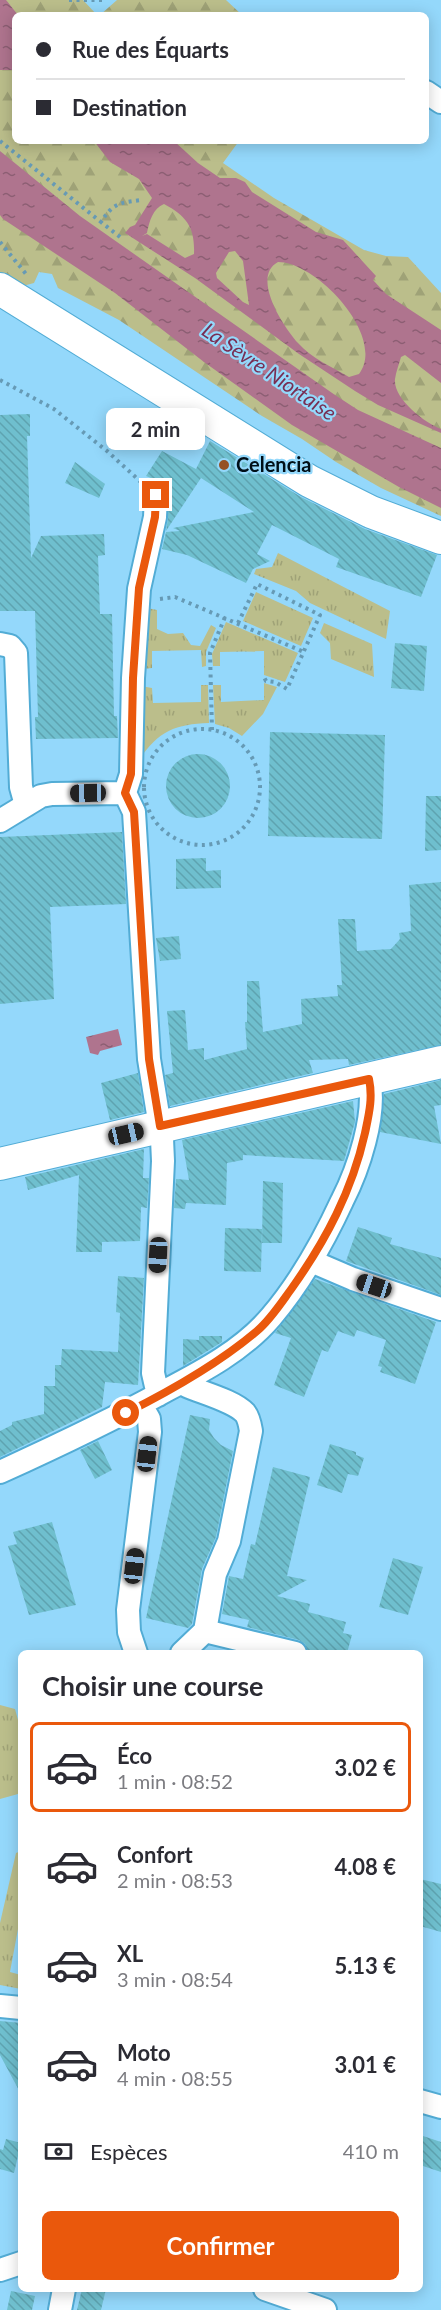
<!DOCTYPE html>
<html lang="fr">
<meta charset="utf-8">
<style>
:root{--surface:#fff;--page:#f2f2f3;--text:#2b2b33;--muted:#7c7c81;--line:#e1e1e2;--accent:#ea580c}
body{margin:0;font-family:Lato,sans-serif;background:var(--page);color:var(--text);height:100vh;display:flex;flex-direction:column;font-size:22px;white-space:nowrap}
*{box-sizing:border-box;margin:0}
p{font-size:20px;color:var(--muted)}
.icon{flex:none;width:33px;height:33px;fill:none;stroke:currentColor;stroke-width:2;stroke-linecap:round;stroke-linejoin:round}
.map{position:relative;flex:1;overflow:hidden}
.panel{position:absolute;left:18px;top:1650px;width:405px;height:642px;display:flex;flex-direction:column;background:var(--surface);border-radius:9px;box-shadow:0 3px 15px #0003}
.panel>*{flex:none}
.top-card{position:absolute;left:12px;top:12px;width:417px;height:132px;border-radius:9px;box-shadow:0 3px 15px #0003;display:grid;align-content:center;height:132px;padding:0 24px;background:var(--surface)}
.end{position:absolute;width:27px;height:27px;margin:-14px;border:8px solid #ea580c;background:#fff;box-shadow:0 0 0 3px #fff}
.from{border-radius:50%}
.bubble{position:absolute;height:42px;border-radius:9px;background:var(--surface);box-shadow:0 3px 15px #0003;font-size:20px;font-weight:700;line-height:42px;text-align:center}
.car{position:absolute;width:18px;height:36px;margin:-18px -9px;border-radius:8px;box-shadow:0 0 4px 2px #0007;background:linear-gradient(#222 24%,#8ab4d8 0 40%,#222 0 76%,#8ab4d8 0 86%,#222 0)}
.top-card b{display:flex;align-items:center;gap:21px;height:57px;font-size:22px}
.top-card b+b{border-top:2px solid var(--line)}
.top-card i{width:15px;height:15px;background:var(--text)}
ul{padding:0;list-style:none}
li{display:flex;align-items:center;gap:18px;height:90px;margin:0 12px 9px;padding:0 12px;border:3px solid transparent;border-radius:9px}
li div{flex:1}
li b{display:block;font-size:22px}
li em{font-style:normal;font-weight:700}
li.selected{border-color:var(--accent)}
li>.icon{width:54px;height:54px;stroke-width:1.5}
h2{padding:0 24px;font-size:27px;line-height:72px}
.pay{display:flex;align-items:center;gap:15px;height:66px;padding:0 24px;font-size:22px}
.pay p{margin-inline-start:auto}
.button{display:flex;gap:12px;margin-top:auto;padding:12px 24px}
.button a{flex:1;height:69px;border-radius:9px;background:var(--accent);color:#fff;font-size:24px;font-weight:700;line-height:69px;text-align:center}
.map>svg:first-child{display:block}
</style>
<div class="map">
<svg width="441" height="2310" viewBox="0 0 441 2310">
<defs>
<pattern id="grass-tufts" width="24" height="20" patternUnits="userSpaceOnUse" patternTransform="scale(1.5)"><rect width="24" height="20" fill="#bbbe8b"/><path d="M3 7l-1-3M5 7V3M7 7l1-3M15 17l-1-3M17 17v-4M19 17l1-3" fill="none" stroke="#9fa277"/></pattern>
<pattern id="forest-firs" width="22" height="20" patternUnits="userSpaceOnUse" patternTransform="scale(1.5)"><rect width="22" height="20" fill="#bbbe8b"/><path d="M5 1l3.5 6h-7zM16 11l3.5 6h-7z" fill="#9fa277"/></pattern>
<pattern id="water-ripples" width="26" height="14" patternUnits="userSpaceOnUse" patternTransform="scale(1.5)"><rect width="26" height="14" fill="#af748e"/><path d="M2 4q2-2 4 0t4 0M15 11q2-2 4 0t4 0" fill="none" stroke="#8c5e73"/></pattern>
<pattern id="building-back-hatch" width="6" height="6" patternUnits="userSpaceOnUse" patternTransform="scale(1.5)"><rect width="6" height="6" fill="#6fbfce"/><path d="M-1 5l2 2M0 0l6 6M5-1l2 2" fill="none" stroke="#5ea3b0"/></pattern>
</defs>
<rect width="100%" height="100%" fill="#94d8fb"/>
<path fill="url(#grass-tufts)" d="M278,553L390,611L386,639L310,603L296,591L254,574L256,569L272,567Z
M256,592L313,618L301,646L243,621Z
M147,608L157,610V629L168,634L183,633L191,645L200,646L211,625L216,628L206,652V666L202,667L201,650L152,651V668L143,669Z
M226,622L298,653L285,682L264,675V651L220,652V666H213L212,654Z
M324,623L372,644L374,677L331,659L330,643L320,633Z
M264,683L277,687L263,714L242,736L229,728L215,724L213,685H221V702L264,700Z
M201,685H208L209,723C176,724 158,731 139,760L141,686L152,688L153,703L201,702Z
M0,1705L15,1709L21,1731V1796L18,1794L0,1799Z
M21,1851V1886L18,1897L21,1899V1913L10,1972L21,1975V1989L0,1985V1923L16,1853Z"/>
<path fill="url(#forest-firs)" d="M0,0H83L97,15H15V141H239L223,163L274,198L364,250L386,256L408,257L441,293V516L381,488L336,462L302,439L262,416L119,320L58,288L52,274L39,272L34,283L19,287L0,276Z
M117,0H226L242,15H100Z"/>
<path fill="url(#water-ripples)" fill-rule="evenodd" d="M0,0H6L18,15H15V70H0Z
M94,141H174L198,163L220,178H236L245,182L252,192L316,232L343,240L376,276L373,280L386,294L441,330V383L405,355L401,357C399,364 396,372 395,379C393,399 425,423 441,429V433L378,405L355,391L299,354L195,278L125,233L130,227L135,225L152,198L139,179L110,162ZM164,204C187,216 195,228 194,254L185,258L147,234L142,236L147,233C149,222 153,208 164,204ZM235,251L243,261L249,305L243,302L217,278L216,273L229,252ZM278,262C317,262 387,337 359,374L349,377C332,367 311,358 298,343C285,329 250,277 278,262Z
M0,151L80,216L335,395L358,410L441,448V508L399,487L292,425L204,362L115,293L3,219L0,215Z
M118,1029L122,1045L100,1051L98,1055L90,1053L86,1037Z"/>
<path fill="url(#building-back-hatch)" d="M30,414V436H27L31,558L41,536L104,534L105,555L98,556L100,614H112L114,716H117L118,738L36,739L35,717H38L35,611H0V415Z
M210,441L301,497L365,529L437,555L421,597L336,567L339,559L272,525L257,554L270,561L253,569L246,583L187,555L162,549L166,532L180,531L173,528L254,512L201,478L166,531L168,518V489L163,483L146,476L162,451L196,469Z
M75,462L105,484L99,498L65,483Z
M395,643L427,646L424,691L391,688Z
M270,732L385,735L382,839L268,836Z
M166 786a32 32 0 1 1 64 0a32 32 0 1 1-64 0Z
M426,796H441V850L425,851Z
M122,832L126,904L50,907L54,999L0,1004V837Z
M206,858V871L221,870V888L176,889V859Z
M441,882V1045L349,1065L348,1059L309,1060L313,1073L170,1106L165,1075L173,1073L167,1011L185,1010L188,1050L204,1048V1060L247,1049L245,1022H247V981H259L263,1032L302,1024L301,999L338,996L337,985H342L338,919H355L357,951L391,949L400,939L399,933L411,931L409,885Z
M179,936L181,959L160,961L156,938Z
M138,1073L144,1112L110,1120L101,1083Z
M441,1080V1105L434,1106L441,1144L380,1132L384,1094Z
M353,1101L355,1122L344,1161L243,1155V1160L227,1163L226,1205L186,1203L185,1209L174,1208L176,1179L189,1180L182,1140Z
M144,1149L143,1178H149L147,1208L141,1207L140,1241L102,1242V1252H76L79,1175L28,1190L25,1177Z
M263,1181L283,1183L282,1243H262Z
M358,1227L392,1238L390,1244L441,1258V1295L346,1261Z
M225,1228L262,1229L261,1272L224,1271Z
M118,1276L144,1278L138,1385L105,1382L102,1407L0,1457V1431L12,1425V1422L44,1414V1386H55V1365H61L62,1349L118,1352L120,1313L116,1312Z
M315,1279L436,1322L415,1384L380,1372L382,1367L378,1366L386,1340L357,1330L354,1337L338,1331L328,1352L322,1350L304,1397L274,1385L291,1338L275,1333Z
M199,1336H222V1342L183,1366V1339L199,1340Z
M190,1415L210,1419L209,1430L214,1438L221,1445L233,1451L216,1537L202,1569L192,1624L188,1628L146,1618Z
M98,1441L112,1470L95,1479L80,1450Z
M330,1444L356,1452V1455L364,1458L358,1476L348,1474L342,1493L317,1485Z
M273,1467L310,1477L287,1576L307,1580L277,1596L310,1604L308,1612L346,1622L343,1633L352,1635L347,1653H308L305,1644L299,1640L247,1627L249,1620L222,1614L229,1576L243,1579L251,1544L255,1545Z
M52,1522L76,1605L29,1615L8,1546L17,1544L13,1532Z
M393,1558L423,1567L408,1615L379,1607Z
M420,1879L441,1884V1932L420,1926Z
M0,2021L21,2023V2094L0,2055Z
M420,2135L441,2142V2172L420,2165Z
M6,2139L21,2143L14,2173L0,2169V2149L3,2150Z
M82,2289H106L101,2310H77Z
M11,2291L35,2296L32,2310H7Z"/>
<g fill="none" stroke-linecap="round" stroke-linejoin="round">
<defs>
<path id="street" d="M426,92L441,102
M156,495L155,517L139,589L133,678L131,774L125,793L134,812L149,1059L162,1139L163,1161L153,1373L158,1395
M0,644L10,646L16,653L21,787L26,805
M0,821L41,796L52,794L125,793
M311,1261L353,1279L441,1309
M0,1472C55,1447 110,1421 163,1392C201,1372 242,1351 271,1317C300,1283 323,1242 342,1201C358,1170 377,1114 369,1079
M205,1631L295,1653
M136,1653L129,1632L128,1610L150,1432L149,1419L141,1405
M182,1653L205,1631L215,1574L229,1541L251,1431C250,1425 249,1418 245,1413C234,1401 203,1393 187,1386L183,1382
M0,2006L21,2008
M420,2101L441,2107
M0,2270L21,2263
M265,2289L325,2310
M60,2310L64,2289"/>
<path id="secondary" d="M0,289L309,481L371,512L441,538
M0,1164L441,1062"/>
</defs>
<use href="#street" stroke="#52acd5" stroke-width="26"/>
<use href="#secondary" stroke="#52acd5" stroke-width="34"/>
<path stroke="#669ab5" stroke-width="4" stroke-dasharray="3 4.5" stroke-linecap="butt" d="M69,0H103
M0,141L101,222
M120,237L101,222C113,203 119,203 141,200
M0,242L26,274
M0,380L54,409L107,451L142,483
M160,599L175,597L304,652
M238,623L257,584L320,615L287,689L275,682L266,681L263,675
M144 787a58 58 0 1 1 116 0a58 58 0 1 1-116 0Z
M212,730L210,653L225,617"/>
<use href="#street" stroke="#fff" stroke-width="22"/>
<use href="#secondary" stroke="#fff" stroke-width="32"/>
</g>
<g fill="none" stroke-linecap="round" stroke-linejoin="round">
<path stroke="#ea580c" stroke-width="8" d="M126,1413C172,1390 218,1364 257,1331C271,1319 281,1303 292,1288C326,1240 352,1191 365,1133C369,1114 373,1098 369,1079L160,1126L149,1059L134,812L125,793L131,774L133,678L139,588L155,517L156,495"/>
</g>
<circle fill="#955124" stroke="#94d8fb" stroke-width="2" cx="224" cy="465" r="6"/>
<g text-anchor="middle" stroke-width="4.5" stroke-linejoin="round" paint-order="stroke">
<g font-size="20" font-weight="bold" fill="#000f18" stroke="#94d8fb" text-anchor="start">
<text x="236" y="472">Celencia</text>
</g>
<g font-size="21" font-style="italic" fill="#782f54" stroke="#94d8fb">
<text transform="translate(269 372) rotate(34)" y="7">La Sèvre Niortaise</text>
</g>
</g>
</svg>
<i class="end from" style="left:126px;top:1413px"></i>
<i class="end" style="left:156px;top:495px"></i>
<div class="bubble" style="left:106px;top:408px;width:99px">2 min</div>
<i class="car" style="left:88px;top:793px;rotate:269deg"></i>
<i class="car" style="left:126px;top:1134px;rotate:77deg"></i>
<i class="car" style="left:158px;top:1255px;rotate:183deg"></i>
<i class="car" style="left:374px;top:1286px;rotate:288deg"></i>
<i class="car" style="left:147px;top:1454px;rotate:7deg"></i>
<i class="car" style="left:134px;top:1566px;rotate:7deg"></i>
<div class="top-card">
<b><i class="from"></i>Rue des Équarts</b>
<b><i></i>Destination</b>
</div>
<section class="panel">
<h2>Choisir une course</h2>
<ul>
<li class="selected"><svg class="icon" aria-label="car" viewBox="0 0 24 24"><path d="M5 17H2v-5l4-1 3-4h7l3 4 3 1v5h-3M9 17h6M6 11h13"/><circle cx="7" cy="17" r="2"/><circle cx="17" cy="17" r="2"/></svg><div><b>Éco</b><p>1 min · 08:52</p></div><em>3.02 €</em></li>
<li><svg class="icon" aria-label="car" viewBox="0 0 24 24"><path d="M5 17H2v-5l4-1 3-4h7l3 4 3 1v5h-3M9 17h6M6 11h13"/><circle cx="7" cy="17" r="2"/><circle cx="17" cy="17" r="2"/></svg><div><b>Confort</b><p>2 min · 08:53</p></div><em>4.08 €</em></li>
<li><svg class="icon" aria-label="car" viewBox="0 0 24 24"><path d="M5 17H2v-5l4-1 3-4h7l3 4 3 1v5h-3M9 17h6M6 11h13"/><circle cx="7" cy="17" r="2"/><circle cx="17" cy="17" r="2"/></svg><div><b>XL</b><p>3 min · 08:54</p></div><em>5.13 €</em></li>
<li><svg class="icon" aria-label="car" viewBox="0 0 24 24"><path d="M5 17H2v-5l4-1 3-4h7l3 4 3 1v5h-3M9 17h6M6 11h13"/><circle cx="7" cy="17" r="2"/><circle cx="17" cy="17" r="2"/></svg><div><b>Moto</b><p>4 min · 08:55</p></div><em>3.01 €</em></li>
</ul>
<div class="pay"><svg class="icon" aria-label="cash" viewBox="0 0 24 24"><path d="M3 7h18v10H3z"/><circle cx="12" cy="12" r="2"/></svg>Espèces<p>410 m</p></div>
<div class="button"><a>Confirmer</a></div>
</section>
</div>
